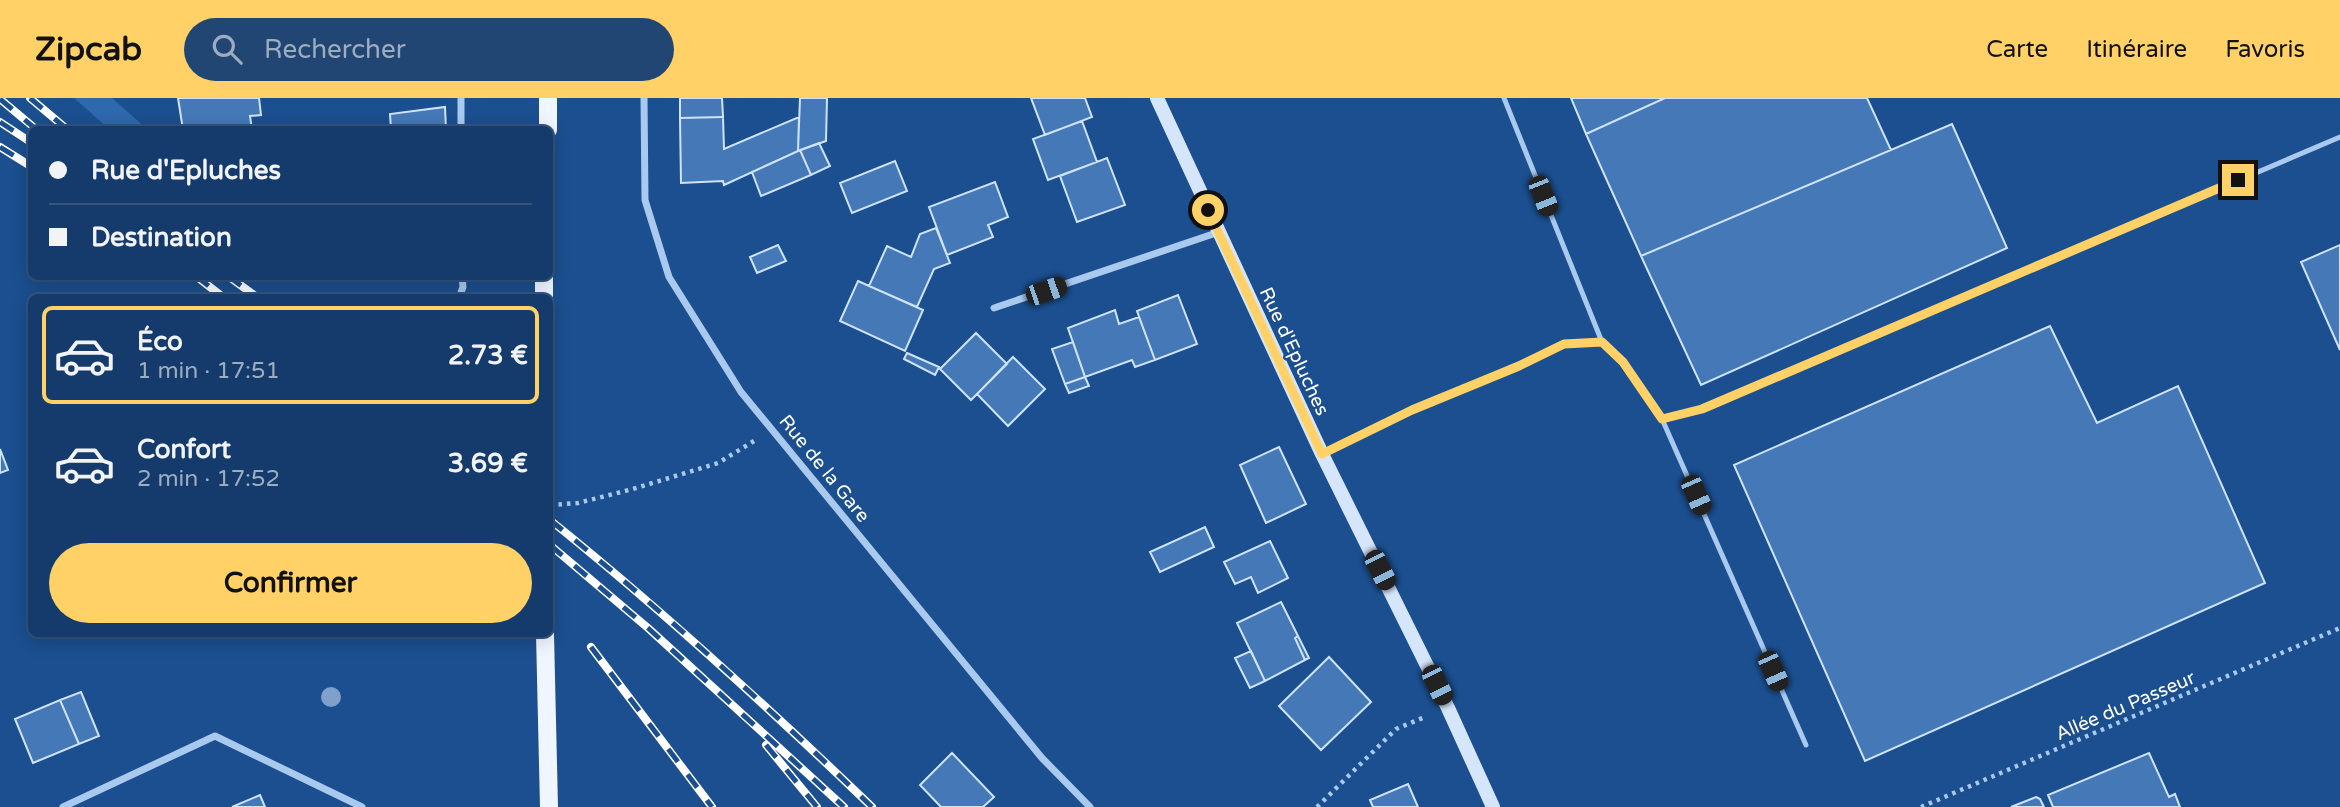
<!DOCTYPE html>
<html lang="fr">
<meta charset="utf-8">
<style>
:root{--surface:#143b6b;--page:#214673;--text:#f1f3f6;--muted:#9dadc1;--line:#33557e;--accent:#ffd166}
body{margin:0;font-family:"Varela Round",sans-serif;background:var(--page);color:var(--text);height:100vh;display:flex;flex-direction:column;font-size:26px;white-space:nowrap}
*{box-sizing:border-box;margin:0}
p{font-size:23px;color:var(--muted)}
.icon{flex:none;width:38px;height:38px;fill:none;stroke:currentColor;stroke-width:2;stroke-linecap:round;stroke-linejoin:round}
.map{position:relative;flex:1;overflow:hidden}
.drawer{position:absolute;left:28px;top:196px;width:525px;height:343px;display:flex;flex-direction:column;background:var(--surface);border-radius:10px;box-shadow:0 4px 18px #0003,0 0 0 2px var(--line)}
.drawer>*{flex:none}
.top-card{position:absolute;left:28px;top:28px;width:525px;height:154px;border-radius:10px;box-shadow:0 4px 18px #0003,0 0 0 2px var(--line);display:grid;align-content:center;height:154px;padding:0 21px;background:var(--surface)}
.end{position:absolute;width:32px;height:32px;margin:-16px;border:9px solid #ffd166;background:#111;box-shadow:0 0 0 4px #111}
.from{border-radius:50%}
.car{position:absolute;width:21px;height:42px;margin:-21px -10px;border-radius:9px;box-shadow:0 0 5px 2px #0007;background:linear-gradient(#222 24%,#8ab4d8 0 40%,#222 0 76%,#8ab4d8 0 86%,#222 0)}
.top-card b{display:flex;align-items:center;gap:24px;height:66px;font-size:26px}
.top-card b+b{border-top:2px solid var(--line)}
.top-card i{width:18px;height:18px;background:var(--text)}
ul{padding:12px 0 0;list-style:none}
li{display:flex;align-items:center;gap:21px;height:98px;margin:0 14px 10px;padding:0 7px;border:4px solid transparent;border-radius:10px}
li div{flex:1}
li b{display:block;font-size:26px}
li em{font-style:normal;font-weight:800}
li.selected{border-color:var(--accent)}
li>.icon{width:63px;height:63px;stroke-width:1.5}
.cta{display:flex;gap:14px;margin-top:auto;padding:14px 21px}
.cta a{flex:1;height:80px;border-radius:42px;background:var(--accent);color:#111;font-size:28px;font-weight:800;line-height:80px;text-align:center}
header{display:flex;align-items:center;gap:42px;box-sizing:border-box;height:98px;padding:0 35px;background:var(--accent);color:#111}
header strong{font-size:33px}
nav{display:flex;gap:38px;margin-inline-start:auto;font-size:24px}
.search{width:490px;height:63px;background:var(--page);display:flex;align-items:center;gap:18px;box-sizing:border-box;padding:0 24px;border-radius:38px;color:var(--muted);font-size:26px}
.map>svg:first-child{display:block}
</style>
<header>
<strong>Zipcab</strong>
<div class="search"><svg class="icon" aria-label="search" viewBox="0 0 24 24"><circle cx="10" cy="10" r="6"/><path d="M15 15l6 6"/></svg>Rechercher</div>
<nav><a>Carte</a><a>Itinéraire</a><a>Favoris</a></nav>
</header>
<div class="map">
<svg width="2340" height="709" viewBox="0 0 2340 709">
<rect width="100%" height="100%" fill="#1b4f8f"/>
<path fill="#2e69ad" d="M74,0H112L147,31H109Z"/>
<path fill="#4478b7" stroke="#cfe3fa" stroke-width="2" d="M178,0H259L261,17L250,18L252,32H183Z
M680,0H722L723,19L680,20Z
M800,0H827L826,43L798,53Z
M1031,0H1085L1092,19L1045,37Z
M1571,0H1665L1586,36Z
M1665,0H1867L1891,52L1641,158L1586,36Z
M445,9L446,32H391L390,16Z
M723,19L724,51L799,19L798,53L724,87L723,83L681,85L680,20Z
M1082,23L1097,64L1048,82L1033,41Z
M1952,26L2007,150L1701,287L1641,158Z
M819,45L830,68L811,77L800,52Z
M800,52L811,77L761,98L752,74Z
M1107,60L1125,107L1077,124L1060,78Z
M895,63L907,93L852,115L840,85Z
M995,84L1008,119L988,127L993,139L947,157L929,109Z
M936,130L950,165L934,171L917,209L869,188L887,148L911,159L920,136Z
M778,147L786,163L757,175L750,159Z
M2340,147V252L2301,164Z
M858,183L923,212L905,253L840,223Z
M1178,197L1197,246L1155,262L1137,213Z
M1115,212L1119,226L1139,219L1155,262L1135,269L1132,262L1085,279L1068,230Z
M2050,228L2097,325L2178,288L2265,485L1865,663L1734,367Z
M976,235L1007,266L971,302L940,271Z
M1073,244L1085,279L1065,286L1052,251Z
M907,255L939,269L935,277L904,261Z
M1013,259L1045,291L1008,328L977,296Z
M1085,279L1089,288L1069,295L1065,286Z
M1279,349L1306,406L1266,425L1240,367Z
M0,351L8,372L0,375Z
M1205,429L1214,449L1160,474L1150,454Z
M1270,443L1288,480L1258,495L1251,479L1235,486L1224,464Z
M1281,504L1298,538L1295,540L1305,562L1265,583L1237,525Z
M1298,538L1309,560L1305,562L1295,540Z
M1251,553L1265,583L1250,590L1235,560Z
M1329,559L1371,604L1321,652L1279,608Z
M81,594L99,638L79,646L60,602Z
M60,602L79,646L33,665L15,621Z
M952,655L994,699L983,709H941L920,687Z
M2149,655L2169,699L2175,696L2180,709H2053L2048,697Z
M1408,686L1418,709H1373L1370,702Z
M260,697L265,709H232Z
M2036,699L2040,701L2044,709H2011Z"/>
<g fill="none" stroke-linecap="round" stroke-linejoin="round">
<path stroke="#a9c9ee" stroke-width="4.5" stroke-dasharray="3.5 5" stroke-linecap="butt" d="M550,407L578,405L633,391L718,365L754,343
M1317,709L1396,631L1425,619
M1921,709L2340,530"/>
<path stroke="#a9c9ee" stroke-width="5" d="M1504,0L1602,244
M1662,321L1806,647
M1324,355L1372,330L1564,246L1602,244L1623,264L1662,321L1702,311L2340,39"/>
<path stroke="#a9c9ee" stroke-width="7" d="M644,0L645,102L669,179L741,294L1042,660L1090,709
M461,32V0
M459,200L463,189L462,178
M994,210L1219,134
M63,709L215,638L362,709"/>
<path stroke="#d6e6fa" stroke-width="14" d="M1157,0L1322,356L1448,610L1493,709"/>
<path stroke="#f0f6ff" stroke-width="18" d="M548,32V0
M544,200V178
M545,536L549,709"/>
<defs>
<path id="rail" d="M30,0L68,32
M0,1L37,32
M0,24L32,45
M0,49L32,69
M196,178L224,200
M228,178L258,200
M550,422C662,512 768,609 872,709
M550,447L648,530L844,709
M591,549L712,709
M766,647L817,709"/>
</defs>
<use href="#rail" stroke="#fff" stroke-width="8"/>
<use href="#rail" stroke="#1b4f8f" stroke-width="5" stroke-dasharray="16" stroke-linecap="butt"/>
</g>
<circle fill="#7ea0ca" cx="331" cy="599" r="10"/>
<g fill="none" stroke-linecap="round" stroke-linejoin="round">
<path stroke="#ffd166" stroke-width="9" d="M1208,112L1322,356L1412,312L1519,268L1564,246L1602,244L1623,264L1662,321L1702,311L2238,82"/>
</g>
<g text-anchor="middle" stroke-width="5" stroke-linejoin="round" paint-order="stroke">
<g font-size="19" fill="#fff" stroke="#1b4f8f">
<text transform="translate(1295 253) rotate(65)" y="7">Rue d'Epluches</text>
<text transform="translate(825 370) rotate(51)" y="7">Rue de la Gare</text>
<text transform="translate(2125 607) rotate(-23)" y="7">Allée du Passeur</text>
</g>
</g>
</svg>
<i class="end from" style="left:1208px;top:112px"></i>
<i class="end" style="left:2238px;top:82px"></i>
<i class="car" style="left:1543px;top:98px;rotate:158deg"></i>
<i class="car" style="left:1046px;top:193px;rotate:71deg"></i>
<i class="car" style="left:1696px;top:397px;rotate:156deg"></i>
<i class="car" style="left:1380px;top:472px;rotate:153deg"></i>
<i class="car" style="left:1773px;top:573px;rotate:156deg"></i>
<i class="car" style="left:1437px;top:587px;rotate:154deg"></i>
<div class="top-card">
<b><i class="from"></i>Rue d'Epluches</b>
<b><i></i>Destination</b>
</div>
<section class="drawer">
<ul>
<li class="selected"><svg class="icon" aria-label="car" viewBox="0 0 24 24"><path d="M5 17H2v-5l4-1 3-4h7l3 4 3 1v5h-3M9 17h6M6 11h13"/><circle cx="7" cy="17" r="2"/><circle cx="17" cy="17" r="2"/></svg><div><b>Éco</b><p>1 min · 17:51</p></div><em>2.73 €</em></li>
<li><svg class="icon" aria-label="car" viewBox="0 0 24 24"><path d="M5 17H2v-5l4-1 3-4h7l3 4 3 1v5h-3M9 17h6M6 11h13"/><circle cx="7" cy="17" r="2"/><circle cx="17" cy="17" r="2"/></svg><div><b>Confort</b><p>2 min · 17:52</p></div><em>3.69 €</em></li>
</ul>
<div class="cta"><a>Confirmer</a></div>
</section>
</div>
